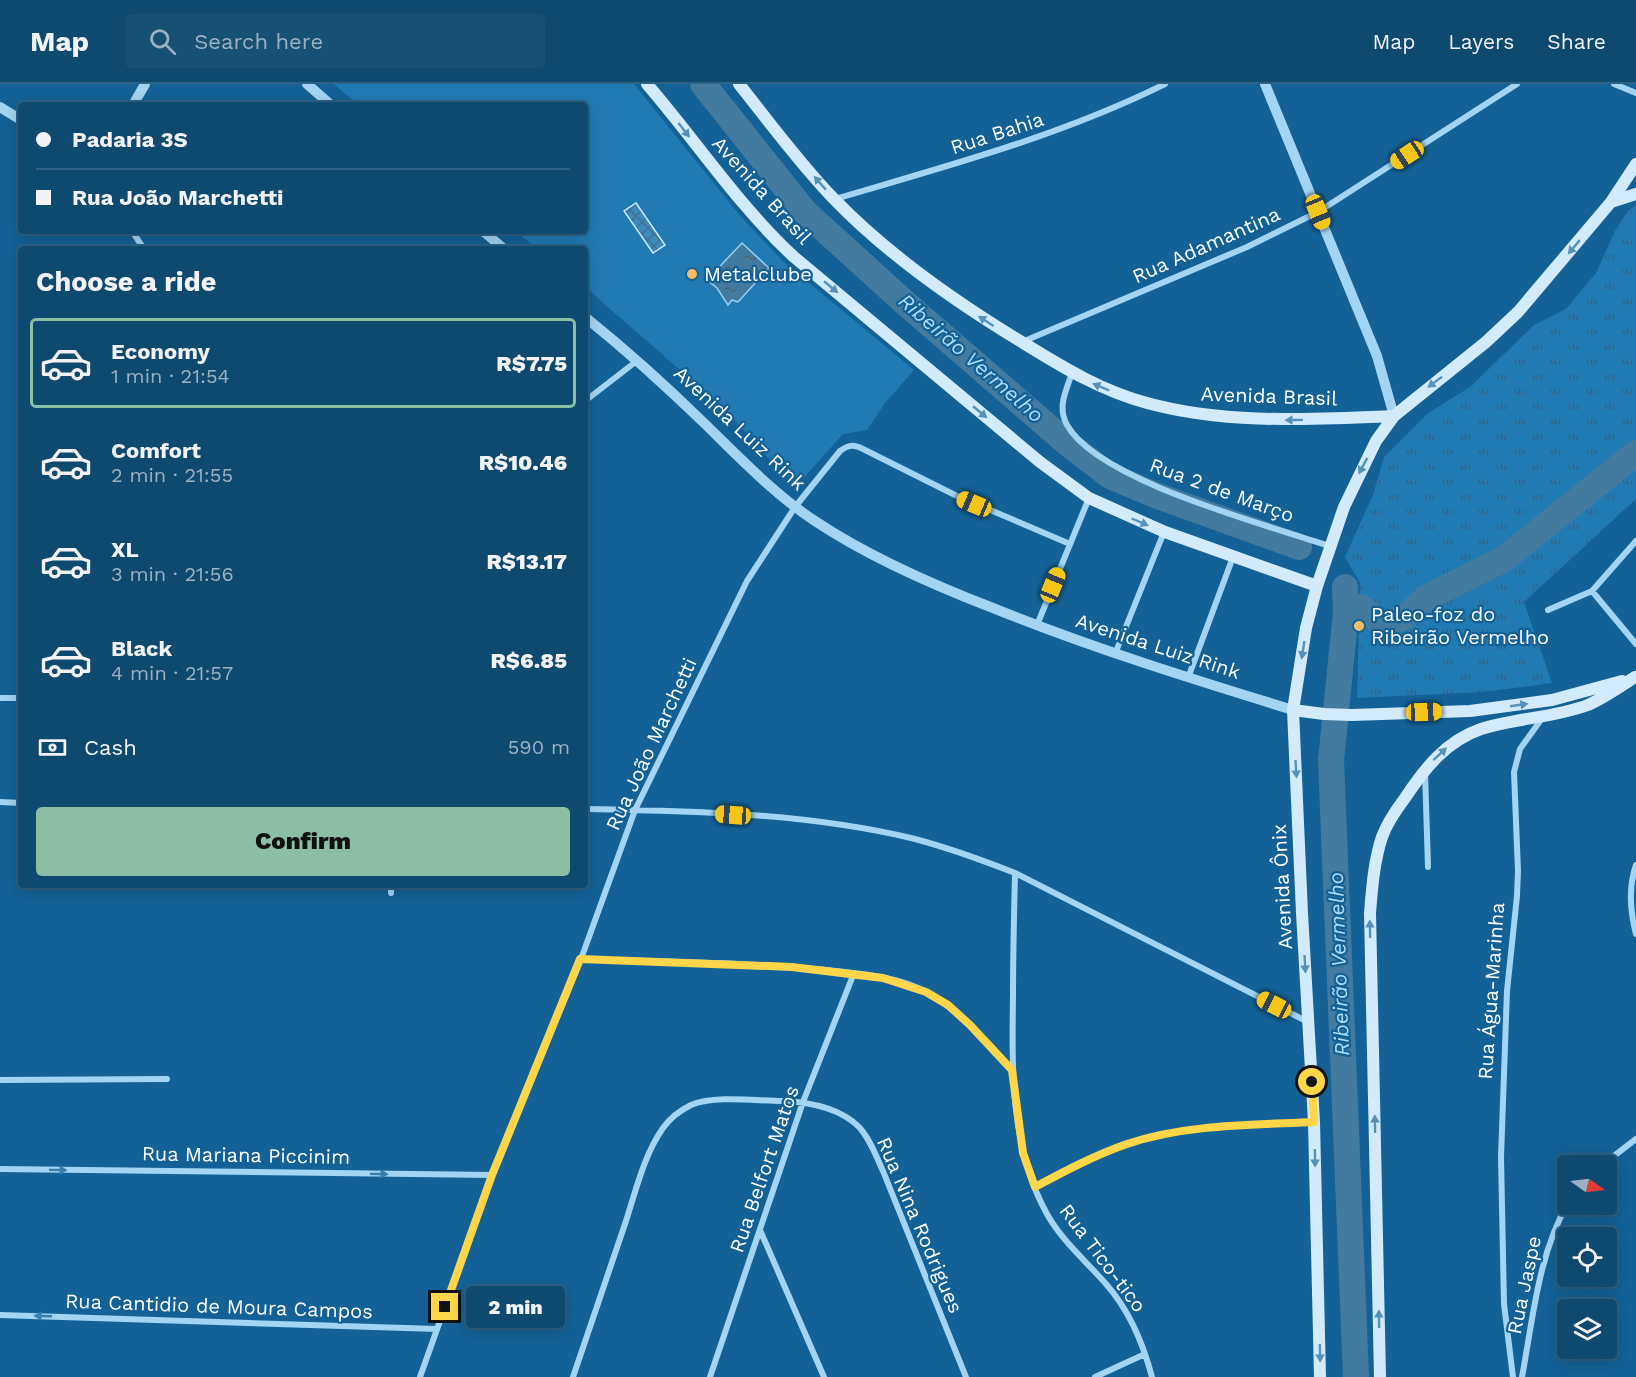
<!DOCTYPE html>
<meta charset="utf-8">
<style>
:root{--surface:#0e4970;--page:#175075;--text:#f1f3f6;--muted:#9bb2c3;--line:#2e6183;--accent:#8abfa5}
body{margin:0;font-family:"Work Sans",sans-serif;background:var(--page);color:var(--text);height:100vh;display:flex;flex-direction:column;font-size:22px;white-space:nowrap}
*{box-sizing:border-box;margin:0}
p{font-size:20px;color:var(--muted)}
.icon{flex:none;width:33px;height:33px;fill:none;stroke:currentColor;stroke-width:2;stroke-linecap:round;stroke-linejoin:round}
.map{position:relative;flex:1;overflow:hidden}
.details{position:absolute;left:18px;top:162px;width:570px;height:642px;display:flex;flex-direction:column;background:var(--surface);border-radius:6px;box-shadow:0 3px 15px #0003,0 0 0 2px var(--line)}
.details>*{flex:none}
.top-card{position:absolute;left:18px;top:18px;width:570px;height:132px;border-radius:6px;box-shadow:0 3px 15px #0003,0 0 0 2px var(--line);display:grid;align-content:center;height:132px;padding:0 18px;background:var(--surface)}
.needle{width:39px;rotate:104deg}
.controls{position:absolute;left:1557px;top:1071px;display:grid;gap:12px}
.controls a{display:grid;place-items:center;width:60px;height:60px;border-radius:6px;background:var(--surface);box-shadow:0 3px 15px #0003,0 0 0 2px var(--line);font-size:30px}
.end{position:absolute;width:27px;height:27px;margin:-14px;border:8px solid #ffd54a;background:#111;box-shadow:0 0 0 3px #111}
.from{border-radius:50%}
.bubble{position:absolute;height:42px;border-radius:6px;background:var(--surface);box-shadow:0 3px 15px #0003,0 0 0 2px var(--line);font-size:20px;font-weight:800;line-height:42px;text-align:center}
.car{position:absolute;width:18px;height:36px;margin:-18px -9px;border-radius:8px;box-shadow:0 0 4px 2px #0007;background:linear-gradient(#f5c518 24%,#345 0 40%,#f5c518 0 76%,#345 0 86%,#f5c518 0)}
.top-card b{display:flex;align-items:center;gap:21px;height:57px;font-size:22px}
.top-card b+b{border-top:2px solid var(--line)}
.top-card i{width:15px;height:15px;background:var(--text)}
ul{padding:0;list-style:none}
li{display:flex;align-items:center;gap:18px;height:90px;margin:0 12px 9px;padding:0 6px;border:3px solid transparent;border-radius:6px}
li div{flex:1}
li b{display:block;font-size:22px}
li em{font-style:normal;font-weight:800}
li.active{border-color:var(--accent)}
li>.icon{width:54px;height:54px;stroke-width:1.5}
h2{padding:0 18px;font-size:27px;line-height:72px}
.pay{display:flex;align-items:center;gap:15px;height:66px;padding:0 18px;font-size:22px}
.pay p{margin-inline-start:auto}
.primary-button{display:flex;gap:12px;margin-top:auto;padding:12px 18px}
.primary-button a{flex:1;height:69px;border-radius:6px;background:var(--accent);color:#111;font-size:24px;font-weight:800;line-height:69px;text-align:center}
header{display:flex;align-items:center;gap:36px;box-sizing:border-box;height:84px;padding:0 30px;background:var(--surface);border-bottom:2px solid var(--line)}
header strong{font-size:28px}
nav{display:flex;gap:33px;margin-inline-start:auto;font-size:21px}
.search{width:420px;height:54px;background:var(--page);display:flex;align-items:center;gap:15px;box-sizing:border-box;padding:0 21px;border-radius:6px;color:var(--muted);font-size:22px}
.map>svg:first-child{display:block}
</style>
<header>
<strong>Map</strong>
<div class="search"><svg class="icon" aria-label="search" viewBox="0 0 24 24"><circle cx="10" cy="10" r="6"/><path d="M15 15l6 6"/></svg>Search here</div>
<nav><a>Map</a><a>Layers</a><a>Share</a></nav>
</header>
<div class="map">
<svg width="1636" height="1293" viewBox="0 0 1636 1293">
<defs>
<pattern id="park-tufts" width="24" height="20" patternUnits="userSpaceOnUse" patternTransform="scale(1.5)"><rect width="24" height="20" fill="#227ab3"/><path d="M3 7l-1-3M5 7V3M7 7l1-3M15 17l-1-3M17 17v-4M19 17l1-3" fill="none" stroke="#376380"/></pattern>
<pattern id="water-ripples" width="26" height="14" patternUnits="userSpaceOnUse" patternTransform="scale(1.5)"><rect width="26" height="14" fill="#437ba0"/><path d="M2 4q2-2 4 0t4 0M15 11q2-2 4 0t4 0" fill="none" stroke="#486476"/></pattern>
<pattern id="building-cross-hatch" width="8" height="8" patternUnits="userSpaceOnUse" patternTransform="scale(1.5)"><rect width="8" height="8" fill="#3c8abe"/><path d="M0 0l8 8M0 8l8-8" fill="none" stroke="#427190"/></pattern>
</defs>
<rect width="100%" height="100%" fill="#136196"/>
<path fill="#227ab3" d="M334,0H634L742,134L783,177L914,286L885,319L867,346L843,350L800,398L766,372L727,327L585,203V165H538L515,147H585V21H358Z"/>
<path fill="url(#park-tufts)" d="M1636,121V415L1524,518L1552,599L1483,608L1357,614L1360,499L1345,473L1373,411L1384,373L1427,330L1470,303L1534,241L1566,225L1596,189L1615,147L1627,128Z"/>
<path fill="url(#water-ripples)" stroke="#95d1f6" stroke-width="1.5" d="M742,159L769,184L738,218L732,216L728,221L717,204L707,196Z"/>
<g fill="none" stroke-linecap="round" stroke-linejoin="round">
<path stroke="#437ba0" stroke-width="26" d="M703,0L805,128L903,217L1067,359L1110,392L1155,411L1299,463
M1345,503L1346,528L1331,676L1356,1293
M1346,528L1361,523L1382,540L1405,533L1426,514L1504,475L1636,369"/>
</g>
<path fill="url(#building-cross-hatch)" stroke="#cbe9fd" stroke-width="1.5" d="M636,119L665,161L653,169L624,127Z"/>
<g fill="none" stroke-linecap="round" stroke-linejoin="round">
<path stroke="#a3d4f3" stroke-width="6" d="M1614,0L1636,9
M835,115C947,82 1060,52 1165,0
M132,147L144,165
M1022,258L1247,163L1318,128L1517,0
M1072,289C1066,307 1057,323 1067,341C1098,397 1268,441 1329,462
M585,317L638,276
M1592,507L1636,560
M1548,526L1592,507L1636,457
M1037,541L1089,414
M1115,570L1164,448
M1188,594L1233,473
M0,614H21
M1425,688L1428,783
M0,718L21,719
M585,725C695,727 808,729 915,755C949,764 982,776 1015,789L1308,938
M1636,781C1628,804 1630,827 1636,850
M1015,789C1014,830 1013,871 1013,912C1012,985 1010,1064 1047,1130C1062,1157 1086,1177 1106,1200C1130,1227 1143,1259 1152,1293
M391,801V809
M581,875C662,878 745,878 827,886C860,890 898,892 928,909C962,928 986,958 1012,986
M0,996L167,995
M1601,1082L1636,1055
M0,1085L492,1091
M1035,1103C1065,1087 1095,1071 1127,1060C1186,1040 1252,1042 1314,1038
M760,1146L824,1293
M0,1231L437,1245
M420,1293L492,1091L581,875L635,726L747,497L795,423L840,367C848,361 854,360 863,365L955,411L1070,460
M573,1293C591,1241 608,1189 626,1137C636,1106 644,1071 663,1044C670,1034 681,1026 691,1021C716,1011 756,1017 782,1017C809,1018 839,1023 859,1043C870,1055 876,1072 883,1087L966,1293
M710,1293L803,1018L854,889
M1095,1293L1145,1270
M1513,1293L1504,1220L1501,1073L1507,907L1517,812L1518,787L1514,688L1520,665L1543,633
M1522,1293C1533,1235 1538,1171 1568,1119"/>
<path stroke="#a3d4f3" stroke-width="10" d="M307,0L331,21
M1265,0L1377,272L1394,332
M133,21L145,0
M0,23L21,36
M483,147L504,165
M585,233C626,266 665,301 703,338C737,371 775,411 815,437C869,473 933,501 993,524C1092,564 1192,595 1293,626"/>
<path stroke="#d2ebfc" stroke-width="12" d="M647,0C697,58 738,121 794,173L1040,378L1089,414L1165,448L1317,502
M739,0C770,39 800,80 834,115C889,172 957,219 1025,260C1064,284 1102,307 1147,319C1228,341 1311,335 1394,332
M1611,118L1636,110
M1293,626L1324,630L1352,631L1470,627L1552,616L1622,597
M1320,1293L1314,1038L1302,829L1293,626L1306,544L1317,502L1344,423L1376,357L1394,332L1486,258L1518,228L1611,118L1636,80
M1380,1293L1370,829C1372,804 1374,777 1382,753C1387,739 1396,726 1405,714C1425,684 1446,657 1481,645C1515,634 1553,634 1588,621C1604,614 1620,603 1635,593"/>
</g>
<defs><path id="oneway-solid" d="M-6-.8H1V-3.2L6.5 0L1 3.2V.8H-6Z" transform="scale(1.5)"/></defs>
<g fill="#5691ba">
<use href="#oneway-solid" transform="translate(684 46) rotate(52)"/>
<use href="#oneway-solid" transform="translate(820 99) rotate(-131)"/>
<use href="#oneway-solid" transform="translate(1574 163) rotate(130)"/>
<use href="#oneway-solid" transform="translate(831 203) rotate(40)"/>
<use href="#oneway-solid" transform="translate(986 237) rotate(-147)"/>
<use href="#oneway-solid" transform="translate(1435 298) rotate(143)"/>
<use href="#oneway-solid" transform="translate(1101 303) rotate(-157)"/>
<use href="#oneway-solid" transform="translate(980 328) rotate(40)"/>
<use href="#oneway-solid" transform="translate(1294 336) rotate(179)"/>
<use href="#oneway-solid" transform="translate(1363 382) rotate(118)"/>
<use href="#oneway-solid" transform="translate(1140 438) rotate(23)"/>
<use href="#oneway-solid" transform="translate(1303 566) rotate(99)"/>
<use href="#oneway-solid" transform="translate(1519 621) rotate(-8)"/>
<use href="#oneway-solid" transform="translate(1440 670) rotate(-43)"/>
<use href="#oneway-solid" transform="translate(1296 685) rotate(87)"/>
<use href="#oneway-solid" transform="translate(1370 845) rotate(-91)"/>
<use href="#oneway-solid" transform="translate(1305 880) rotate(87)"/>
<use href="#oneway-solid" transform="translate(1375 1040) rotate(-91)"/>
<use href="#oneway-solid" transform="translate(1315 1074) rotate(89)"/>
<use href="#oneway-solid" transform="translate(1379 1235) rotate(-91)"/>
<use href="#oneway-solid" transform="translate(1320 1269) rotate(89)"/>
</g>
<g fill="#377ead">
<use href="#oneway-solid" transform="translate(58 1086) rotate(1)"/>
<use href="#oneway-solid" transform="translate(379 1090) rotate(1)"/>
<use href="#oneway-solid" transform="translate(43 1232) rotate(-178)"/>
</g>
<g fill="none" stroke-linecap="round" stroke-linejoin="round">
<path stroke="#ffd54a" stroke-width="8" d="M445,1223L492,1091L580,875L792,883L883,894L926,908L948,921L970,941L1012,986L1023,1069L1035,1103C1065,1087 1095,1071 1127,1060C1186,1040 1253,1041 1314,1038L1312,998"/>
</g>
<g fill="#ffba64" stroke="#136196" stroke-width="2">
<circle cx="692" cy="190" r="6"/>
<circle cx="1359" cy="542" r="6"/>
</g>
<g text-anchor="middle" stroke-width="4.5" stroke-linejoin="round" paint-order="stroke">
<g font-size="20" fill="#fff" stroke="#136196">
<text transform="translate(997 49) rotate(-18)" y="7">Rua Bahia</text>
<text transform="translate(762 106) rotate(48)" y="7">Avenida Brasil</text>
<text transform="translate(1206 161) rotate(-24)" y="7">Rua Adamantina</text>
<text transform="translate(1269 312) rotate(2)" y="7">Avenida Brasil</text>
<text transform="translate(740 344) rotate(43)" y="7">Avenida Luiz Rink</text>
<text transform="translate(1222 406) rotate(20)" y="7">Rua 2 de Março</text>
<text transform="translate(1158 562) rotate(18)" y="7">Avenida Luiz Rink</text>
<text transform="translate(651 660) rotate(-65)" y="7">Rua João Marchetti</text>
<text transform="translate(1282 803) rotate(-93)" y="7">Avenida Ônix</text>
<text transform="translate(1491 907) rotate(-86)" y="7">Rua Água-Marinha</text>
<text transform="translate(246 1071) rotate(1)" y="7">Rua Mariana Piccinim</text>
<text transform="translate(764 1085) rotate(-71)" y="7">Rua Belfort Matos</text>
<text transform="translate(920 1141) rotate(67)" y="7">Rua Nina Rodrigues</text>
<text transform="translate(1103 1174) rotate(53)" y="7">Rua Tico-tico</text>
<text transform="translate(1524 1201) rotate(-78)" y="7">Rua Jaspe</text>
<text transform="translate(219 1222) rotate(2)" y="7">Rua Cantidio de Moura Campos</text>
</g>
<g font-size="20" fill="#fff" stroke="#136196" text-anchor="start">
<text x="704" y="197">Metalclube</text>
<text x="1371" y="537">Paleo-foz do<tspan x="1371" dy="23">Ribeirão Vermelho</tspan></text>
</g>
<g font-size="21" font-style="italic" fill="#afddf9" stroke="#136196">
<text transform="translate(971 274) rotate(41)" y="7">Ribeirão Vermelho</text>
<text transform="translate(1339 880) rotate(-92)" y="7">Ribeirão Vermelho</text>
</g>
</g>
</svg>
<div class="controls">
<a><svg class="needle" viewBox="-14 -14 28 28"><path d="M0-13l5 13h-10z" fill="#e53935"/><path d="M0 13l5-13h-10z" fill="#9bb2c3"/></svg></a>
<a><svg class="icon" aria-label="locate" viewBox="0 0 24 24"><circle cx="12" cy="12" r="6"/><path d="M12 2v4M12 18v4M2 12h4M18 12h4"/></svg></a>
<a><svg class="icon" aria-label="layers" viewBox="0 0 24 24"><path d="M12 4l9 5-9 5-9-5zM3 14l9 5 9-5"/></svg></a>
</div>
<i class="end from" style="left:1312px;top:998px"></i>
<i class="end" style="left:445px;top:1223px"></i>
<div class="bubble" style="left:466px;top:1202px;width:99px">2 min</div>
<i class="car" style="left:1407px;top:71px;rotate:237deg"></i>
<i class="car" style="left:1318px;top:128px;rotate:158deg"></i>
<i class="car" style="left:974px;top:420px;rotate:293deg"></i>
<i class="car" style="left:1053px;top:501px;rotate:22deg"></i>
<i class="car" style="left:1424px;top:628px;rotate:88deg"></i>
<i class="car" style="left:733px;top:731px;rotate:274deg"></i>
<i class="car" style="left:1274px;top:921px;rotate:297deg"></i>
<div class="top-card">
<b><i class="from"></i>Padaria 3S</b>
<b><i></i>Rua João Marchetti</b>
</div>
<section class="details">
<h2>Choose a ride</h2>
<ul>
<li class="active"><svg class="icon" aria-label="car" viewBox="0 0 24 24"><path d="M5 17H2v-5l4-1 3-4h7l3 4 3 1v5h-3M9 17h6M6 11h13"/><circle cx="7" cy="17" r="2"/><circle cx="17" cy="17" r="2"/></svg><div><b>Economy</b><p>1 min · 21:54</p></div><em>R$7.75</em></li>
<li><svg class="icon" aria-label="car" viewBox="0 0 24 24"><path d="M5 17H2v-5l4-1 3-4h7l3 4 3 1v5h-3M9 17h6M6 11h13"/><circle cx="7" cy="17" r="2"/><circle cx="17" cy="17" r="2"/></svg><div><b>Comfort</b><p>2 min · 21:55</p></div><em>R$10.46</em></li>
<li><svg class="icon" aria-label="car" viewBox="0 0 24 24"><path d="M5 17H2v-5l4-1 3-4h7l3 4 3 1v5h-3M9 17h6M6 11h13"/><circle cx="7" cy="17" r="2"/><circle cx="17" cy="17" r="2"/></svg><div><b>XL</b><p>3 min · 21:56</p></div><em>R$13.17</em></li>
<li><svg class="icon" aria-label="car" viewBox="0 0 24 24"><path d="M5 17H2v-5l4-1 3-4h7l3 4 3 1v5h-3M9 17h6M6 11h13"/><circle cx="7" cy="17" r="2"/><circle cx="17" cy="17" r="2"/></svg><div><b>Black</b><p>4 min · 21:57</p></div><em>R$6.85</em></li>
</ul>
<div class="pay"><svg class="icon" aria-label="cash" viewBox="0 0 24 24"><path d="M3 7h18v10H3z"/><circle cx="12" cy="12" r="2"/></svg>Cash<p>590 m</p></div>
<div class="primary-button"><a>Confirm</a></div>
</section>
</div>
